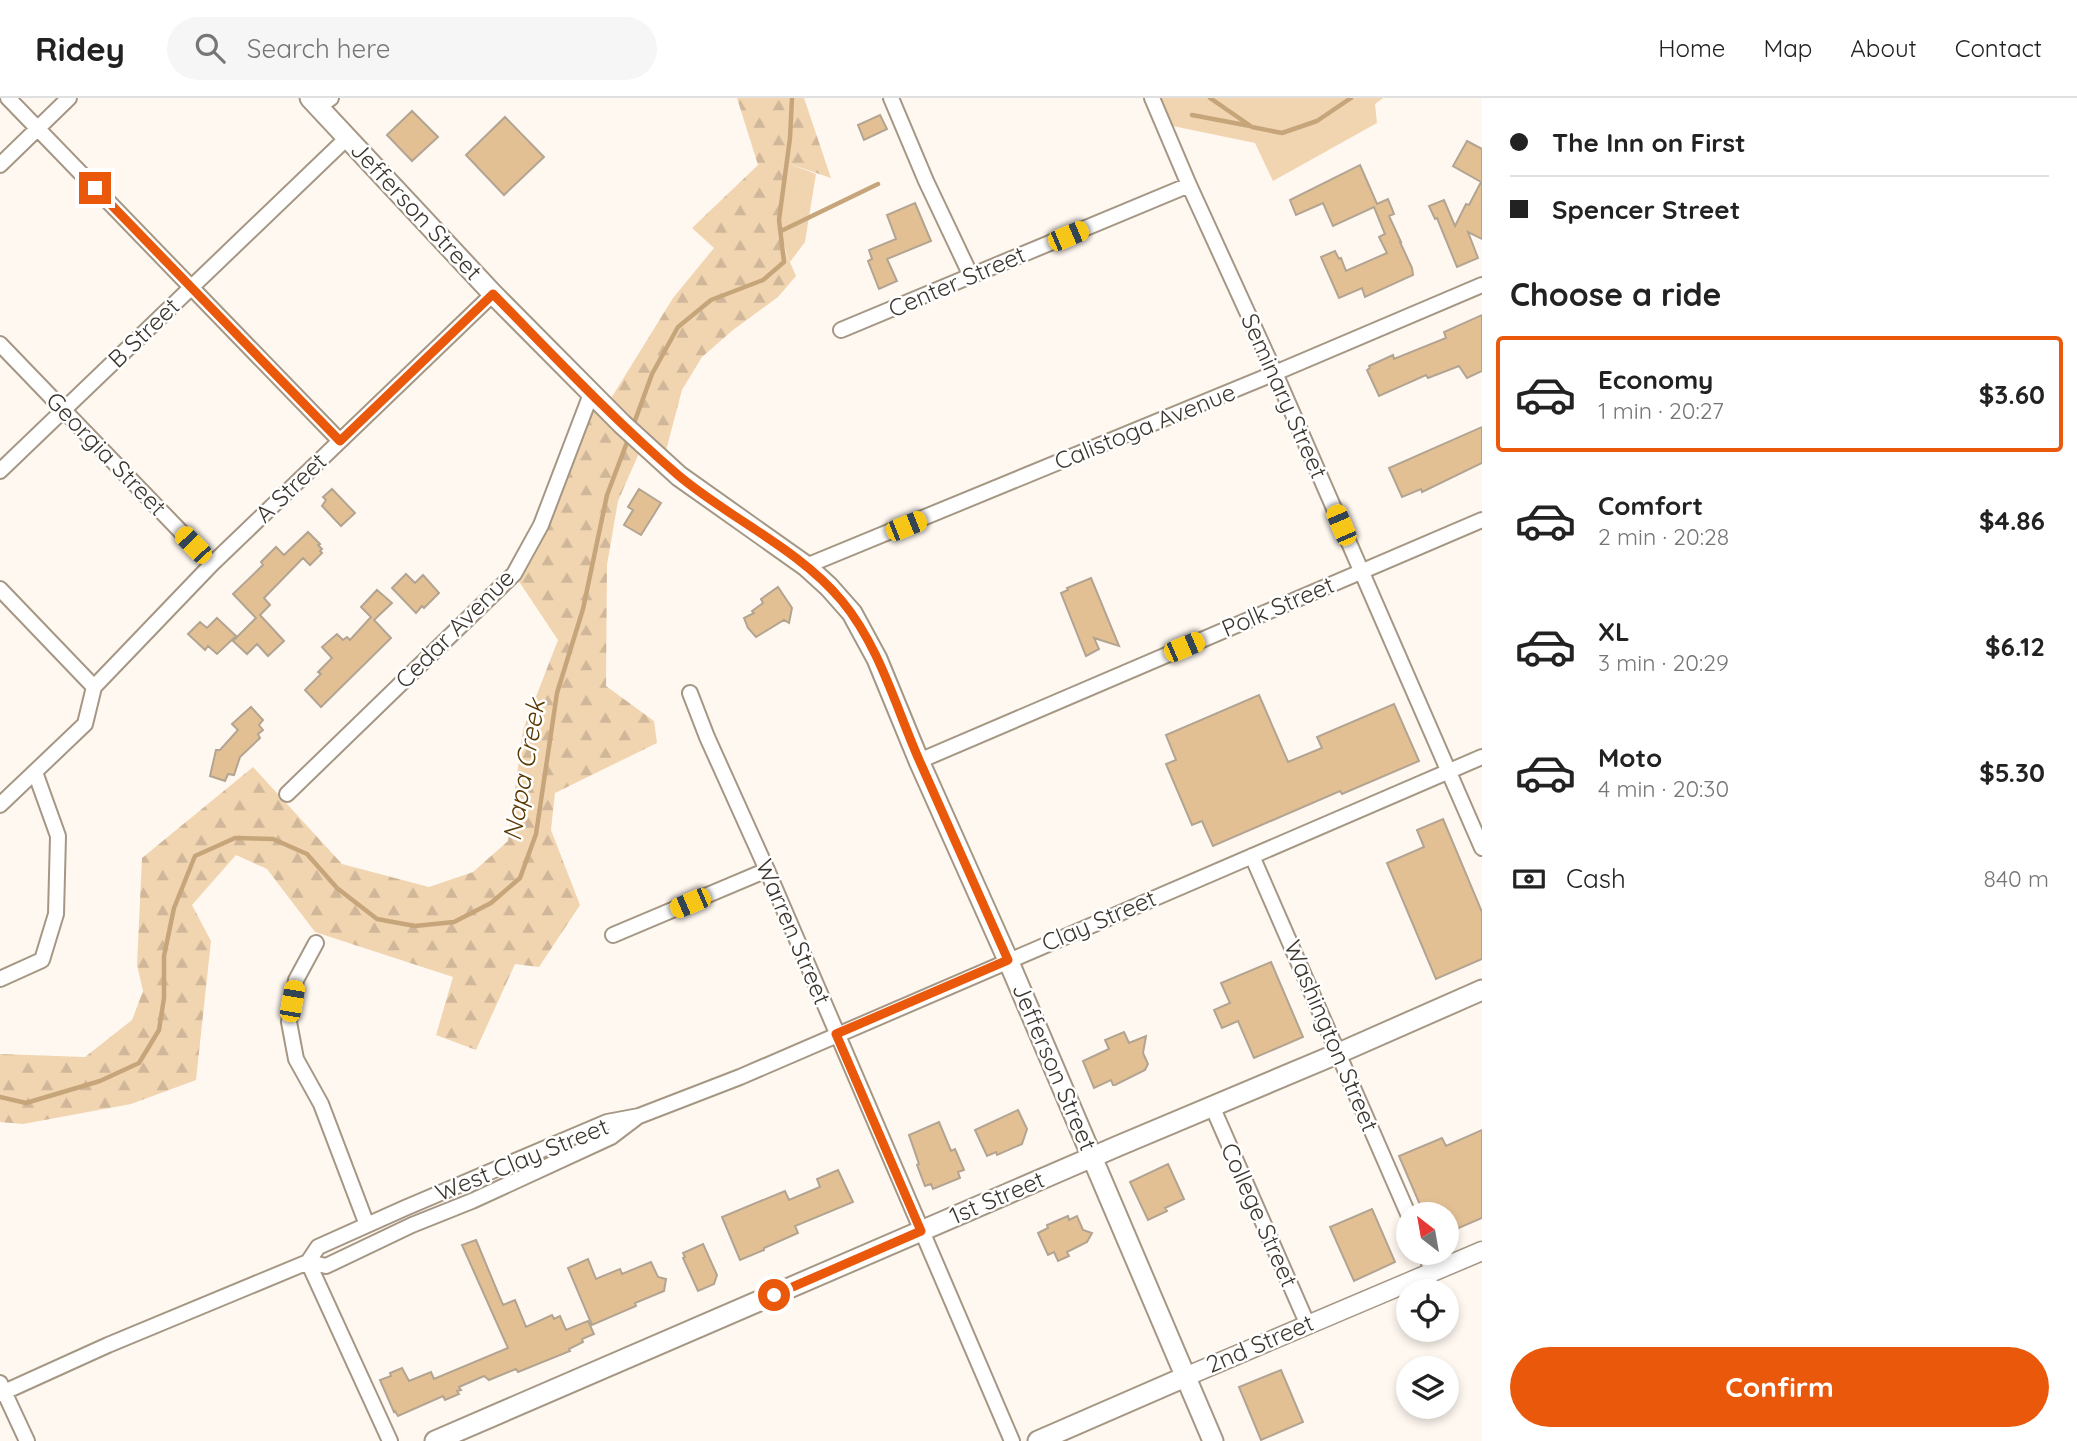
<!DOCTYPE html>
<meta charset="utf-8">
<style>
:root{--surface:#fff;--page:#f6f6f6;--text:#222;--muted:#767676;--line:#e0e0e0;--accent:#ea580c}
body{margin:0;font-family:Quicksand,sans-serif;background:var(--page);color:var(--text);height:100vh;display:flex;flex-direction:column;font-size:26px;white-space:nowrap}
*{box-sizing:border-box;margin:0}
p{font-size:23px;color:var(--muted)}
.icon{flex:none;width:38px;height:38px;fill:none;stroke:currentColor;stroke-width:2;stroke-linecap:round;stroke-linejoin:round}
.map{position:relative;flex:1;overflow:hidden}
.sheet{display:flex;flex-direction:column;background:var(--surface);width:595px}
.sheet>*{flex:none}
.top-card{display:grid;align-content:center;height:154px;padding:0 28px;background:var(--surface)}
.needle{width:46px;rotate:329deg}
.fabs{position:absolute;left:1396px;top:1104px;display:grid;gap:14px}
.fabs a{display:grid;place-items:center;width:63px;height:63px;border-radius:50%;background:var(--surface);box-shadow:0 4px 10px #0003;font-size:35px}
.end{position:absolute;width:32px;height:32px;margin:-16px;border:9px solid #ea580c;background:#fff;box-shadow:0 0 0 4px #fff}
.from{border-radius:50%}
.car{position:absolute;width:21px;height:42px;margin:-21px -10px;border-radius:9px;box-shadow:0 0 5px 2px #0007;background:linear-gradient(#f5c518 24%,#345 0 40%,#f5c518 0 76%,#345 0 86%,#f5c518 0)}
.top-card b{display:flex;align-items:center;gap:24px;height:66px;font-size:26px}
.top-card b+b{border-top:2px solid var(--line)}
.top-card i{width:18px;height:18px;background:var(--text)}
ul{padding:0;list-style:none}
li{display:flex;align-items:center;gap:21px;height:116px;margin:0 14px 10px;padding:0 14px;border:4px solid transparent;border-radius:7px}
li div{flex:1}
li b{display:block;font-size:26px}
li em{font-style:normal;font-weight:800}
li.selected{border-color:var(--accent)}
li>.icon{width:63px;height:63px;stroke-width:1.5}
h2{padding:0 28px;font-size:32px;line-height:84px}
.pay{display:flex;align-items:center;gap:18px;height:77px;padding:0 28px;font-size:26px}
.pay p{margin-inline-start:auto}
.cta{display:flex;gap:14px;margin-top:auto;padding:14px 28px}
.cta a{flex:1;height:80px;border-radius:42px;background:var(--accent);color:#fff;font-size:28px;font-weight:800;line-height:80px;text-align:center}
header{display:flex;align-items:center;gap:42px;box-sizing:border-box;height:98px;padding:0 35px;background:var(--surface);border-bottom:2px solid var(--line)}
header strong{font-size:33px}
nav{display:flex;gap:38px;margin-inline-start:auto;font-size:24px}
.search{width:490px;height:63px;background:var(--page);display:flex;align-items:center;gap:18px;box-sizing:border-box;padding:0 24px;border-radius:38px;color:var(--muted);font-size:26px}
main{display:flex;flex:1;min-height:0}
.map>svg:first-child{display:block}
</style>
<header>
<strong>Ridey</strong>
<div class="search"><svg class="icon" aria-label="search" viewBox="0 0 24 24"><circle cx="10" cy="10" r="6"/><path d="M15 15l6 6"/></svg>Search here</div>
<nav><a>Home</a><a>Map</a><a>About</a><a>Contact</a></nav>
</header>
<main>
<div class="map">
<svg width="1482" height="1343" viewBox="0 0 1482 1343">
<defs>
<pattern id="forest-firs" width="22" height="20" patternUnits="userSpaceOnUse" patternTransform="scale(1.75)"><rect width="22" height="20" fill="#f1d5b1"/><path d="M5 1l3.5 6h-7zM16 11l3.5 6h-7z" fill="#d0b799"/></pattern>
</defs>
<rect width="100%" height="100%" fill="#fff8f1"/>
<path fill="#f1d5b1" d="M1152,0H1383L1375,6L1377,25L1273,83L1255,45L1163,26Z
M787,65L816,76L805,144L790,164C775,130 782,101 787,65Z"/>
<path fill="url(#forest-firs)" d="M737,0H804L831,80L787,65L779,122L783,148L796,178L778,199L733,232L702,259L682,292L663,364L643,346L618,403L607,467L606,588L654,623L657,645L555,695L551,732L580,807L539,869L515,866L476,952L436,937L453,879L315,834L267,771L236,757L192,807L211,843L196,982L131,1006L23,1026L0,1024V956L85,959L132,922L143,893L137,867L142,760L253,669L342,766L429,789L473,774L508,743L523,632L558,542L514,476L541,427L585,290L605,310L673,200L714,150L692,130L758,67Z"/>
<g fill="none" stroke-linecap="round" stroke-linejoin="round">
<path stroke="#c6a57b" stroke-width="4.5" d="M1210,0L1252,29L1282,35L1317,23L1351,0
M1192,17L1250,28
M781,133L878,86
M633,328L652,276L678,229L711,202L763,182L784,164L779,122L790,40L792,0
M0,999L26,1005L100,983L139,965L159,932L164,900V858L174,810L195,758L235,740L273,741L307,756L337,790L377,821L415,828L454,824L491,805L520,780L536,736L557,595L583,511L607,397L629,339"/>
</g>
<path fill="#e2c094" stroke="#b3a492" stroke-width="2" d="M412,13L438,39L412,63L387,37Z
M880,17L887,31L864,42L858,27Z
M505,19L544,59L504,97L466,57Z
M1467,43L1482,51V141L1468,134L1478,160L1457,169L1437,120L1435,121L1429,108L1444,102L1455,128L1466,106L1469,107L1481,84L1453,68Z
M1360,67L1377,106L1388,101L1394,116L1389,118L1401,144H1400L1412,170L1413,177L1365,199L1362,190L1339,200L1321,159L1335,153L1339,161L1341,160L1346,173L1387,155L1379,139L1385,136L1374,109L1333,128L1323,105L1296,117L1290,102Z
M915,105L931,143L887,161L897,183L879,191L868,163L872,161L869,152L896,141L887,117Z
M1482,217V273L1467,280L1459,268L1428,280L1426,277L1379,298L1367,272L1370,270L1369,268L1393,257L1394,261L1446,240L1444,234Z
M1482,329V365L1422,394L1421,391L1402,399L1389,370Z
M332,391L355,415L341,428L322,408L326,402L323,399Z
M639,391L661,405L641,437L624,427L633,412L628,409Z
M308,434L320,446L318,447L322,451L320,453L322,455L310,467L303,460L264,500L270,507L260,517L284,543L268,558L257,546L247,556L233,543L256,520L233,496L263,467L261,464L276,449L284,457Z
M406,476L415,485L423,477L439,495L424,510L422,508L416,515L392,490Z
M1091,480L1119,548L1094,540L1099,551L1086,558L1061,495L1068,492L1067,490Z
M778,489L792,510L789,525L784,522L756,539L748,530L744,520L754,515L752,513L763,505L761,501Z
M377,492L392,505L374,522L391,540L321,609L305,592L321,576L318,574L332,560L322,549L337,536L343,542L347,539L350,542L371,519L361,509Z
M217,520L236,538L217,556L208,548L205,552L188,536L200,524L207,530Z
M1259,597L1288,664L1322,650L1317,639L1394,606L1419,663L1342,696L1340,693L1213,748L1202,723L1192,727L1166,666L1176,662L1166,637Z
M251,609L263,622L259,627L263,632L258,636L260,640L240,659L234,677L228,676L225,683L210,678L216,652H220L238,632L232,626Z
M1443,721L1482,814V861L1436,881L1387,765L1424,749L1417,732Z
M1271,864L1303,939L1254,960L1238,923L1222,930L1214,912L1230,905L1221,885Z
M1124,934L1129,945L1146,938L1143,955L1148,966L1145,972L1115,987H1113L1111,982L1094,990L1083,963L1109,951L1105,942Z
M1018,1012L1027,1031L1022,1046L997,1057L996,1054L987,1058L975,1032Z
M939,1024L951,1053L955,1051L964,1072L958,1074L960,1080L933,1091L931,1086L925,1088L917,1067L919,1066L909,1037Z
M1482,1032V1120L1447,1135V1116H1424L1399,1058L1442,1040L1446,1048Z
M1168,1066L1184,1101L1165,1110L1167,1113L1148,1122L1130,1084Z
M838,1072L853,1104L795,1128L798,1135L764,1150V1152L740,1162L722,1119L785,1093L789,1102L820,1089L817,1081Z
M1372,1111L1395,1164L1354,1183L1330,1129Z
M1068,1118L1069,1122L1077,1118L1083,1132L1092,1135L1087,1144L1067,1154L1069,1158L1058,1163L1054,1154L1048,1157L1038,1135L1048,1130L1047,1127Z
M476,1142L503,1207L515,1202L526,1229L552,1217L554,1221L560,1218L566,1232L588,1223L594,1236L582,1241L583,1244L569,1251L570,1253L518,1274L516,1271L489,1282L484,1278L459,1289L461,1292L457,1293L459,1296L445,1302L443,1298L398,1318L395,1313L394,1314L380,1282L391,1278L390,1275L402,1270L409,1283L431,1274L434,1281L508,1250L462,1147Z
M703,1146L717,1177L714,1186L698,1193L683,1160L685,1159L683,1155Z
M588,1161L596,1181L620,1171L622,1176L651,1164L658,1179L666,1181L664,1193L635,1205L636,1208L592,1227L568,1170Z
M1281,1272L1303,1324L1261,1342L1239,1289Z"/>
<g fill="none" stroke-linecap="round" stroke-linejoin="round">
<defs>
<path id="minor" d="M8,0L340,343
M891,0L926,83L971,178
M1152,0L1189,87L1275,275L1482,750
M319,9L331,0
M0,67L69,0
M841,232L1189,87
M0,246L212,466
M0,373L348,39
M806,468L1275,275L1482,187
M0,491L94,589
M690,595L707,639L767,772L1012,1343
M919,663L1482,422
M287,696L514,476L541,427L591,296
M0,707L85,626L94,589L212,466L493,196
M1252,758L1409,1118
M613,837L767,772
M316,845L296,882L289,924L296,961L321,1006L367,1127
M0,881L42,862L56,816L58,738L35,674
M1212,1008L1307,1225
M1425,1155L1433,1174
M308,1164L326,1168L412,1127L472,1103L611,1039L636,1020
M308,1164L390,1343
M0,1285L27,1343
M0,1296L108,1247L308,1164L318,1149L405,1110L607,1024L639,1018L740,979L1482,659"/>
<path id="tertiary" d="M1185,1279L1482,1153"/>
<path id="secondary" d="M310,0L493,196L622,326L679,378L806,468L829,489L852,515L877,561L919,663L1008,862L1213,1343
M435,1343L1118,1048L1339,955L1482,892
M1038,1343L1185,1279"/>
</defs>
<use href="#minor" stroke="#a59784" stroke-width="18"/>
<use href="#tertiary" stroke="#a59784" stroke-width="21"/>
<use href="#secondary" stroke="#a59784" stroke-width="23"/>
<use href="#minor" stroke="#fff" stroke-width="14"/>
<use href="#tertiary" stroke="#fff" stroke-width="18"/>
<use href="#secondary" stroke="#fff" stroke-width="19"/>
</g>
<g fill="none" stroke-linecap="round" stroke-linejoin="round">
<path stroke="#ea580c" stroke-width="9" d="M95,90L340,343L493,196C554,258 613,321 678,377C730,421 798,450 842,503C880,549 896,610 920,664C949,730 979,796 1008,862L836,936L921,1133L774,1197"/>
</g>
<g text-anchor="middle" stroke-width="5" stroke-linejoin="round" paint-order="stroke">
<g font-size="24" fill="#3c362e" stroke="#fff">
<text transform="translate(416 113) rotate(47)" y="8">Jefferson Street</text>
<text transform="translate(957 184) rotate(-23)" y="8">Center Street</text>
<text transform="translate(144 235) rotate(-44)" y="8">B Street</text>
<text transform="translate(1284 298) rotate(66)" y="8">Seminary Street</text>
<text transform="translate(1145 329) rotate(-22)" y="8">Calistoga Avenue</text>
<text transform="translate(106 356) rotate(46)" y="8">Georgia Street</text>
<text transform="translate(291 390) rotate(-44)" y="8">A Street</text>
<text transform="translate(1278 509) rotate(-23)" y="8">Polk Street</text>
<text transform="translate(455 531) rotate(-45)" y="8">Cedar Avenue</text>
<text transform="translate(1099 823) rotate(-23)" y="8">Clay Street</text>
<text transform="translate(793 834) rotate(67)" y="8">Warren Street</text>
<text transform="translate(1331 938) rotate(67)" y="8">Washington Street</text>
<text transform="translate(1054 969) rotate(67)" y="8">Jefferson Street</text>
<text transform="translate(522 1062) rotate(-22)" y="8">West Clay Street</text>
<text transform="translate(997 1100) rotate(-23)" y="8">1st Street</text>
<text transform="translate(1259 1117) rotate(66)" y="8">College Street</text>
<text transform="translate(1260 1246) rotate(-23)" y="8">2nd Street</text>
</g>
<g font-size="26" font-style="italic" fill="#5b3a01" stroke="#fff">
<text transform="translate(524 672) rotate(-80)" y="9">Napa Creek</text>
</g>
</g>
</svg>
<div class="fabs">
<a><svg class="needle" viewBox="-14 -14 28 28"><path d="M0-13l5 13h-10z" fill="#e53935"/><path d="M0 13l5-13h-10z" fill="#767676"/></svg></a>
<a><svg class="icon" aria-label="locate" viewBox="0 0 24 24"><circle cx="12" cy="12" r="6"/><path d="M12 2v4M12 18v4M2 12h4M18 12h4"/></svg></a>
<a><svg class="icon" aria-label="layers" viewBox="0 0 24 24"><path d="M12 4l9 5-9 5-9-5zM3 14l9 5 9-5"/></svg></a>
</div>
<i class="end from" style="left:774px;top:1197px"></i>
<i class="end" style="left:95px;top:90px"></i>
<i class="car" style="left:1068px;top:138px;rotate:67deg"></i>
<i class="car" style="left:1341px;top:427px;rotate:337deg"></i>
<i class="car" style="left:906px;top:428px;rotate:68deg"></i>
<i class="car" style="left:193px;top:447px;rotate:316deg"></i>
<i class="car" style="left:1184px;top:549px;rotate:67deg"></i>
<i class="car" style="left:690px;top:805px;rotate:247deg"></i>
<i class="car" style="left:292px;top:903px;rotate:10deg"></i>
</div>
<section class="sheet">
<div class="top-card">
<b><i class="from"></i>The Inn on First</b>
<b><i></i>Spencer Street</b>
</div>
<h2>Choose a ride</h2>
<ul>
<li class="selected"><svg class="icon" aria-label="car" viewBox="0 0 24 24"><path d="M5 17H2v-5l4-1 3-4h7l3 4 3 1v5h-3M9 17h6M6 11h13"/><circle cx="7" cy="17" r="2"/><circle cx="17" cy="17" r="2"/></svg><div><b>Economy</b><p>1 min · 20:27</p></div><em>$3.60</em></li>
<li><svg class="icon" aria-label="car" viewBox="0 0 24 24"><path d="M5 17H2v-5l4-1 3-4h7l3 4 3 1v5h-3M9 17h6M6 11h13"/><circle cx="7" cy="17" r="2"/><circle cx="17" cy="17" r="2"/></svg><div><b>Comfort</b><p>2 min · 20:28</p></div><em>$4.86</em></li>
<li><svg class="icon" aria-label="car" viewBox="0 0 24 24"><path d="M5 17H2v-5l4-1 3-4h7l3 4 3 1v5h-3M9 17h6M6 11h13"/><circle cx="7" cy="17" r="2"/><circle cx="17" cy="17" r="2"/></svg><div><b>XL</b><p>3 min · 20:29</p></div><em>$6.12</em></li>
<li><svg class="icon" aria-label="car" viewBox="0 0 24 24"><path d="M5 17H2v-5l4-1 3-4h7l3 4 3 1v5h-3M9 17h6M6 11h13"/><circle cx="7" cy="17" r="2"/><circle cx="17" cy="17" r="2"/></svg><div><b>Moto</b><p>4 min · 20:30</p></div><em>$5.30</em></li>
</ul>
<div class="pay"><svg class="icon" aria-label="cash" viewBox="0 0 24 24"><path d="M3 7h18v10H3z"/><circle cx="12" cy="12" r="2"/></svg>Cash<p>840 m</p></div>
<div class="cta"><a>Confirm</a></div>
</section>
</main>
